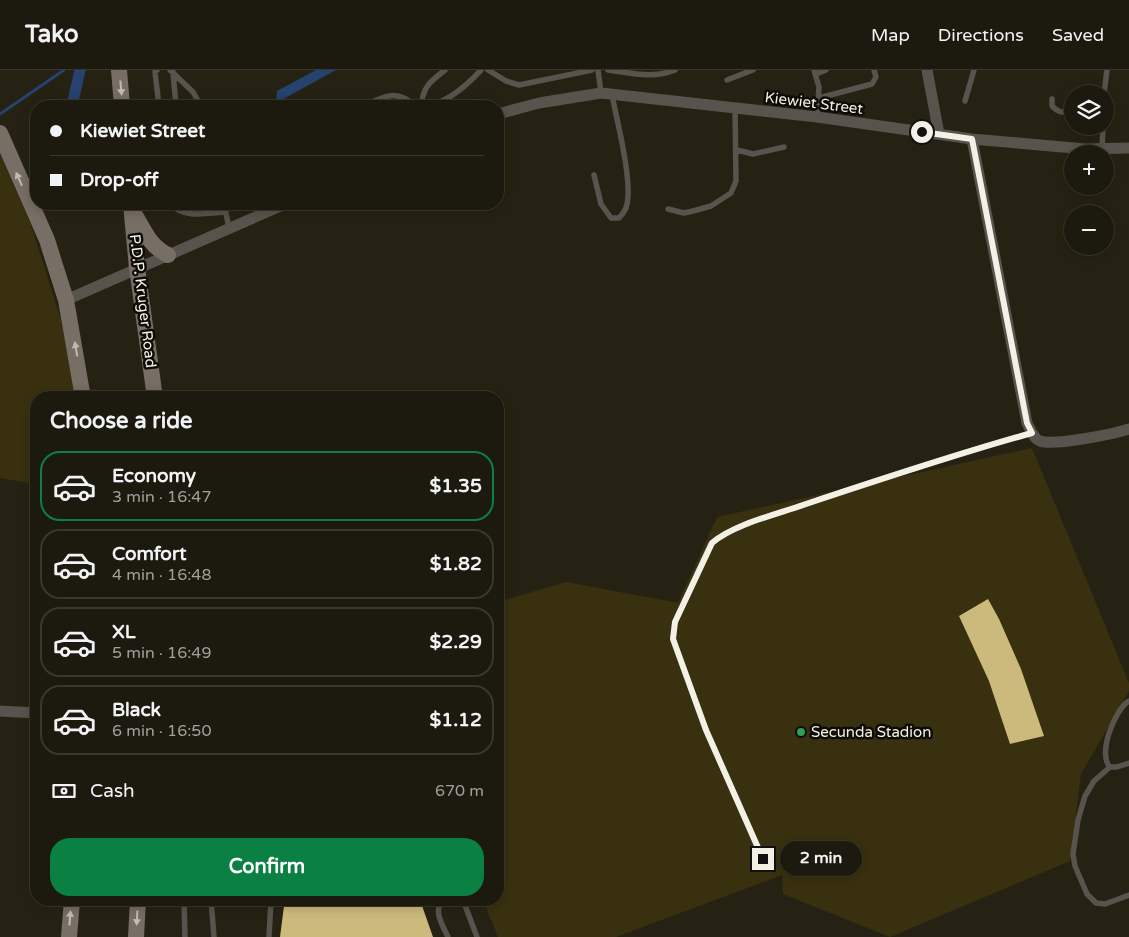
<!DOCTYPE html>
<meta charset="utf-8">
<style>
:root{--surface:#1c1a0e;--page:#29271c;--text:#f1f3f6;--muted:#a0a19e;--line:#3a382e;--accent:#0b8043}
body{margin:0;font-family:"Varela Round",sans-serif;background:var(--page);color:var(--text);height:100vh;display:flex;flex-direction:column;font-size:19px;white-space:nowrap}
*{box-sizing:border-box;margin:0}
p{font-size:16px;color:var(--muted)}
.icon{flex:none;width:28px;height:28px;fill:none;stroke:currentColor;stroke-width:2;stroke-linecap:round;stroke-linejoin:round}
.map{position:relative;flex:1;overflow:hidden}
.sheet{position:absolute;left:30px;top:321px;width:474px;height:515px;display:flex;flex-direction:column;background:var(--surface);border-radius:20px;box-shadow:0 2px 12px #0003,0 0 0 1px var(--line)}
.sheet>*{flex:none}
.top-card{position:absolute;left:30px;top:30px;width:474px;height:110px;border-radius:20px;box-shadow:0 2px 12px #0003,0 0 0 1px var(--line);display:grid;align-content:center;height:110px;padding:0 20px;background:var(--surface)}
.buttons{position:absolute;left:1064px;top:15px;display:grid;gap:10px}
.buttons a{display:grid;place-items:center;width:50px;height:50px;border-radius:50%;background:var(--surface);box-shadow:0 2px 12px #0003,0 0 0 1px var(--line);font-size:25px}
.end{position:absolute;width:22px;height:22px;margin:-11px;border:6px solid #f3f0e6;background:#111;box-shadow:0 0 0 2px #111}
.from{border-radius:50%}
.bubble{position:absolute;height:35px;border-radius:18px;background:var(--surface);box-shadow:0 2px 12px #0003,0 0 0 1px var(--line);font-size:16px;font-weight:800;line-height:35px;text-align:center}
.top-card b{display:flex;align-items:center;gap:18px;height:48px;font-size:19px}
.top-card b+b{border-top:1px solid var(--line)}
.top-card i{width:12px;height:12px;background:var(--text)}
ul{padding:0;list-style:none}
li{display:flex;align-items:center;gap:15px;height:70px;margin:0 10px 8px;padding:0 10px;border:2px solid var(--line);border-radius:20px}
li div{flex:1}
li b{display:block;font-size:19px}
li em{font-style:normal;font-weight:800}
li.current{border-color:var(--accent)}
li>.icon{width:45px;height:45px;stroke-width:1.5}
h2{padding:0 20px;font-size:22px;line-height:60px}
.pay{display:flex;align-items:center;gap:12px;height:55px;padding:0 20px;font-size:19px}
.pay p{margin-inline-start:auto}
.primary-button{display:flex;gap:10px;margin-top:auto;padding:10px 20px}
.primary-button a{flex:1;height:58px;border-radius:20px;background:var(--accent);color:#fff;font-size:20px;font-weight:800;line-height:58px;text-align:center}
header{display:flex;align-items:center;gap:30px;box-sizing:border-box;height:70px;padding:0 25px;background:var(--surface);border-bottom:1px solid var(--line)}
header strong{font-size:24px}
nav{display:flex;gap:28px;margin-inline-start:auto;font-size:18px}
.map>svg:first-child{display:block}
</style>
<header>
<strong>Tako</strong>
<nav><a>Map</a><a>Directions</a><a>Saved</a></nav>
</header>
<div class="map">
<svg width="1129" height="867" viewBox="0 0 1129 867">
<rect width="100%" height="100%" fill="#262213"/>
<path fill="#39300f" d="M0,84L31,155L61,250L70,288L74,327L36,328V414L0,408Z
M1032,378L1129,613V621L1081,704L1070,791L890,867L783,824L782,805L616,867H498L483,830H498V532L566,512L678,533L717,447Z"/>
<path fill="#26426e" d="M316,0H336L276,33L277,21Z"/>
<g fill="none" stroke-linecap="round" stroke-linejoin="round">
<path stroke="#26426e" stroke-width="3" d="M0,44L64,0"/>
<path stroke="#26426e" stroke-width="11" d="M72,36L80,0"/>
</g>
<path fill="#ccba7c" d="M988,529L999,549L1021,599L1044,666L1010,674L989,611L959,546Z
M290,830H420L433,867H280L284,836Z"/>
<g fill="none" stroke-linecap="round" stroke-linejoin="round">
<path stroke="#58534d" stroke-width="5.5" d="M157,0L155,2L159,36
M170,0L193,22L201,36
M488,0L506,11L519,15L592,0
M598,0L601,23
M608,0C631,3 653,9 675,0
M814,0L819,17L817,47
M173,2L176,36
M816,4L826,0
M727,10L753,0
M1104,24L1107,0
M819,28L872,14L876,7L874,0
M1052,29V36C1059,43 1063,43 1072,41
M965,31L974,0
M362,36C386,27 394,18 416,36
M421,36C424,15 429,13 445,0
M431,36C452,28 466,16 481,0
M1102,79L1103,56
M737,80L753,84L784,77
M594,105L601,134L611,148H619C622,145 624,142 626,138C634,115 617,51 612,25
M171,134C183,149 208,143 226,142
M224,134L229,158
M668,139L684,143L693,141L711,136L731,123L736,111L735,38
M1129,631C1115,639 1097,684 1110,697H1117L1129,693
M1110,697L1094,711L1085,726L1078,750L1073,784L1075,796L1087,824L1096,833L1105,834L1129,825
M763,789L706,660L673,569L675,552L711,473C734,454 778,444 806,434C881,409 955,384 1031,363
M184,830L185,867
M211,830L214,867
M445,830C431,838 443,856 448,867
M463,830L477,867
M269,867L271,830"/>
<path stroke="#58534d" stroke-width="11" d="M927,0L939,64
M498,44L539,33L601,23L817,47L972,69L1085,79L1129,78
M972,69L1027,353C1030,359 1033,368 1040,371C1054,376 1114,364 1129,359
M66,230L285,134
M0,641L36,643"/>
<path stroke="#776e65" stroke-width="16" d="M119,0L122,36
M0,63L47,170L66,230L83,328
M131,134L137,198L155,328
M135,145C145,162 150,176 168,185
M69,867L72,830
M136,867L138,830"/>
</g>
<defs><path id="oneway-solid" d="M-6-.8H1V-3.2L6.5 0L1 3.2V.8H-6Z" transform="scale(1.25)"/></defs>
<g fill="#c1bcb2">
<use href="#oneway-solid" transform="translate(121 18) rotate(85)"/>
<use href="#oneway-solid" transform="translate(19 109) rotate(-114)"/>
<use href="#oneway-solid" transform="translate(76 279) rotate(-100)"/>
<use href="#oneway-solid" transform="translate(70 848) rotate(-86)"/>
<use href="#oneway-solid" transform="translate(137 848) rotate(93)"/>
</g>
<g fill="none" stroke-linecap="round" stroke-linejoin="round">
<path stroke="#f3f0e6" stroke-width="6" d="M763,789L706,660L673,569L675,552L712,473C734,454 778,444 806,434C881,409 956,384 1032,363L1027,353L972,69L922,62"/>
</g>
<circle fill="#2e9e5b" stroke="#0d0b06" stroke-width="2" cx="801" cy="662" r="5"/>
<g text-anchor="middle" stroke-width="5" stroke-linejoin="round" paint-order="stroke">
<g font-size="15" fill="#f3f0e6" stroke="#0d0b06">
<text transform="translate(814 33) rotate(7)" y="5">Kiewiet Street</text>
<text transform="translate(143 231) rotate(83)" y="5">P.D.P. Kruger Road</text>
</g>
<g font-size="15" fill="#f3f0e6" stroke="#0d0b06" text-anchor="start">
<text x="811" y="667">Secunda Stadion</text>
</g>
</g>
</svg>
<div class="buttons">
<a><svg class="icon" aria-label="layers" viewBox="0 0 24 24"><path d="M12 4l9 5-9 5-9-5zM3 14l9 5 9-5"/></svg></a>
<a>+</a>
<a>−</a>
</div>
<i class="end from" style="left:922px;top:62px"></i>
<i class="end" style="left:763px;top:789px"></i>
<div class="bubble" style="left:780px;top:771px;width:82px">2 min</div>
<div class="top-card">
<b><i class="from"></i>Kiewiet Street</b>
<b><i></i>Drop-off</b>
</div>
<section class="sheet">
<h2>Choose a ride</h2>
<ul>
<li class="current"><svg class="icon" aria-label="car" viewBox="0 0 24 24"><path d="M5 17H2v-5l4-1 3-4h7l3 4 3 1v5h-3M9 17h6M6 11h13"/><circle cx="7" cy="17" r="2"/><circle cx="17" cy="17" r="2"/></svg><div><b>Economy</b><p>3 min · 16:47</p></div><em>$1.35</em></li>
<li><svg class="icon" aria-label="car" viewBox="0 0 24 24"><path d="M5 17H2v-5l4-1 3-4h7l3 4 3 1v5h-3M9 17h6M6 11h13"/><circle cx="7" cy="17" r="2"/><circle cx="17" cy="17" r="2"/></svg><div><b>Comfort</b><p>4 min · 16:48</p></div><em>$1.82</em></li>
<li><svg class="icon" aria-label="car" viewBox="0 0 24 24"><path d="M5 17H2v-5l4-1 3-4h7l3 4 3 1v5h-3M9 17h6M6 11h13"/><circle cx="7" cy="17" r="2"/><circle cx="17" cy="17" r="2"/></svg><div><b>XL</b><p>5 min · 16:49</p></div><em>$2.29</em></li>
<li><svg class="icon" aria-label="car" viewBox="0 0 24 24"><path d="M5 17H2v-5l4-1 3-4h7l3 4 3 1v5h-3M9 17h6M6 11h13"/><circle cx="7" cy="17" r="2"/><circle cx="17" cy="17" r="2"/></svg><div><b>Black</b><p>6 min · 16:50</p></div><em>$1.12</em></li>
</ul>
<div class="pay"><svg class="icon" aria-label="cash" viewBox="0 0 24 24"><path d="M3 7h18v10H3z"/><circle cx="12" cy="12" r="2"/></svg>Cash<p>670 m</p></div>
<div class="primary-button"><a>Confirm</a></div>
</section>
</div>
